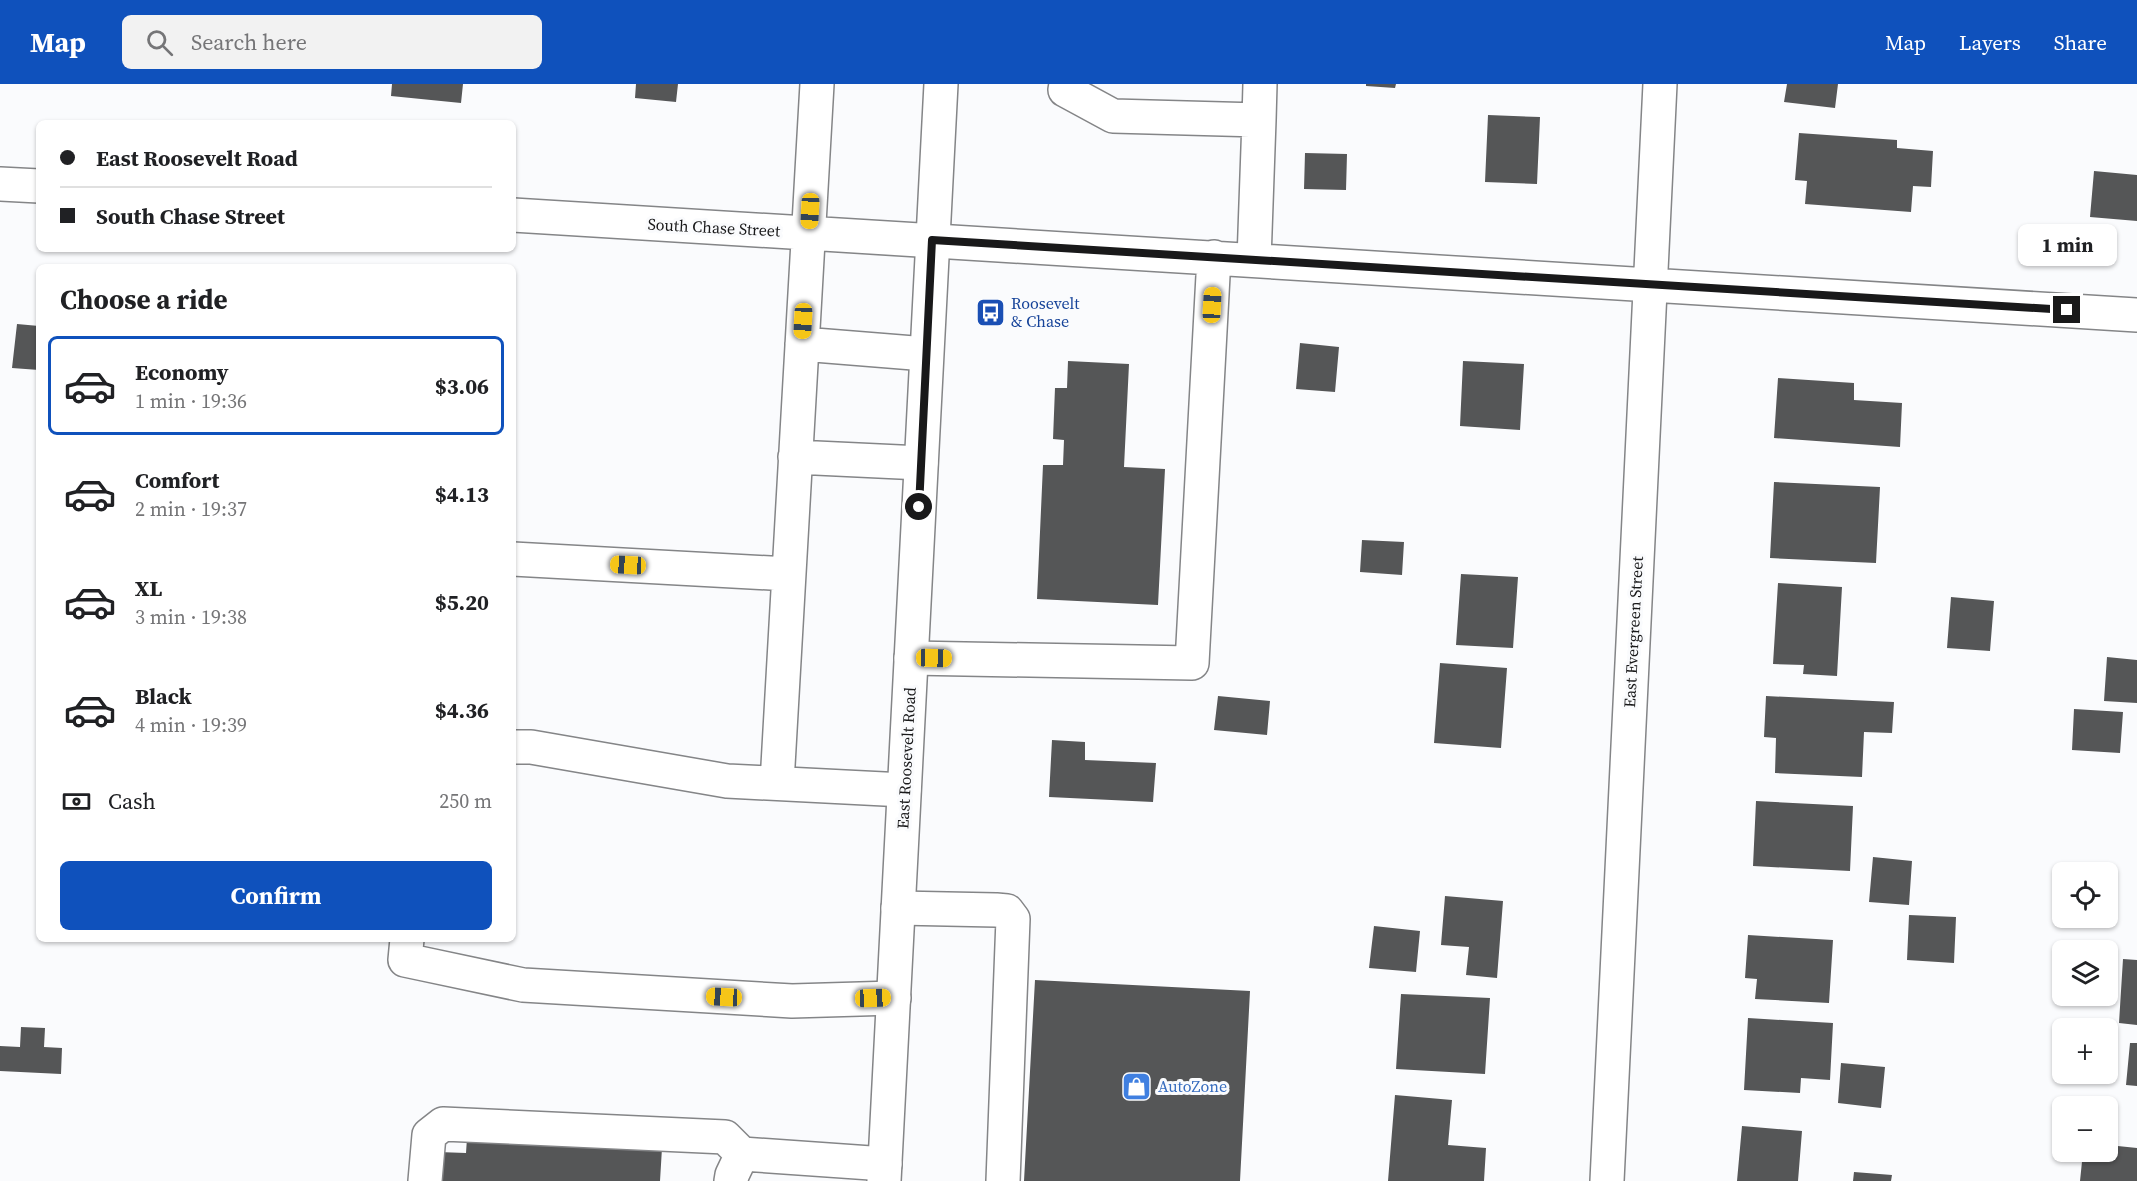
<!DOCTYPE html>
<meta charset="utf-8">
<style>
:root{--surface:#fff;--page:#f2f2f2;--text:#202124;--muted:#757577;--line:#e0e0e0;--accent:#0f51bc}
body{margin:0;font-family:"Source Serif 4",serif;background:var(--page);color:var(--text);height:100vh;display:flex;flex-direction:column;font-size:22px;white-space:nowrap}
*{box-sizing:border-box;margin:0}
p{font-size:20px;color:var(--muted)}
.icon{flex:none;width:33px;height:33px;fill:none;stroke:currentColor;stroke-width:2;stroke-linecap:round;stroke-linejoin:round}
.map{position:relative;flex:1;overflow:hidden}
.sheet{position:absolute;left:36px;top:180px;width:480px;height:678px;display:flex;flex-direction:column;background:var(--surface);border-radius:9px;box-shadow:0 2px 4px #0004}
.sheet>*{flex:none}
.top-card{position:absolute;left:36px;top:36px;width:480px;height:132px;border-radius:9px;box-shadow:0 2px 4px #0004;display:grid;align-content:center;height:132px;padding:0 24px;background:var(--surface)}
.controls{position:absolute;left:2052px;top:778px;display:grid;gap:12px}
.controls a{display:grid;place-items:center;width:66px;height:66px;border-radius:9px;background:var(--surface);box-shadow:0 2px 4px #0004;font-size:30px}
.end{position:absolute;width:27px;height:27px;margin:-14px;border:8px solid #19191a;background:#fff;box-shadow:0 0 0 3px #fff}
.from{border-radius:50%}
.bubble{position:absolute;height:42px;border-radius:9px;background:var(--surface);box-shadow:0 2px 4px #0004;font-size:20px;font-weight:700;line-height:42px;text-align:center}
.car{position:absolute;width:18px;height:36px;margin:-18px -9px;border-radius:8px;box-shadow:0 0 4px 2px #0007;background:linear-gradient(#f5c518 24%,#345 0 40%,#f5c518 0 76%,#345 0 86%,#f5c518 0)}
.top-card b{display:flex;align-items:center;gap:21px;height:57px;font-size:22px}
.top-card b+b{border-top:2px solid var(--line)}
.top-card i{width:15px;height:15px;background:var(--text)}
ul{padding:0;list-style:none}
li{display:flex;align-items:center;gap:18px;height:99px;margin:0 12px 9px;padding:0 12px;border:3px solid transparent;border-radius:9px}
li div{flex:1}
li b{display:block;font-size:22px}
li em{font-style:normal;font-weight:700}
li.selected{border-color:var(--accent)}
li>.icon{width:54px;height:54px;stroke-width:1.5}
h2{padding:0 24px;font-size:27px;line-height:72px}
.pay{display:flex;align-items:center;gap:15px;height:66px;padding:0 24px;font-size:22px}
.pay p{margin-inline-start:auto}
.action{display:flex;gap:12px;margin-top:auto;padding:12px 24px}
.action a{flex:1;height:69px;border-radius:9px;background:var(--accent);color:#fff;font-size:24px;font-weight:700;line-height:69px;text-align:center}
header{display:flex;align-items:center;gap:36px;box-sizing:border-box;height:84px;padding:0 30px;background:var(--accent);color:#fff}
header strong{font-size:28px}
nav{display:flex;gap:33px;margin-inline-start:auto;font-size:21px}
.search{width:420px;height:54px;background:var(--page);display:flex;align-items:center;gap:15px;box-sizing:border-box;padding:0 21px;border-radius:9px;color:var(--muted);font-size:22px}
.map>svg:first-child{display:block}
</style>
<header>
<strong>Map</strong>
<div class="search"><svg class="icon" aria-label="search" viewBox="0 0 24 24"><circle cx="10" cy="10" r="6"/><path d="M15 15l6 6"/></svg>Search here</div>
<nav><a>Map</a><a>Layers</a><a>Share</a></nav>
</header>
<div class="map">
<svg width="2137" height="1097" viewBox="0 0 2137 1097">
<rect width="100%" height="100%" fill="#fafbfd"/>
<path fill="#555657" d="M392,0H463L461,19L391,12Z
M636,0H678L676,18L635,14Z
M1366,0H1396L1395,4L1366,2Z
M1787,0H1838L1835,24L1784,18Z
M1488,31L1540,33L1537,100L1485,98Z
M1799,49L1897,56V64L1933,67L1931,103L1913,102L1911,128L1805,120L1807,97L1795,96Z
M1305,69L1347,70L1346,106L1304,105Z
M2094,87L2137,91V137L2090,133Z
M17,240L39,242V286L12,284Z
M1300,259L1339,263L1335,308L1296,305Z
M1068,277L1129,280L1124,383L1165,385L1158,521L1037,515L1043,381H1063L1064,356L1053,355L1055,304H1067Z
M1463,277L1524,280L1520,346L1460,342Z
M1778,294L1854,299V316L1902,319L1900,363L1774,354Z
M1774,398L1880,403L1876,479L1770,474Z
M1362,456L1404,458L1402,491L1360,488Z
M1461,490L1518,493L1513,564L1456,561Z
M1778,499L1842,503L1837,592L1803,590L1804,581L1773,580Z
M1951,513L1994,517L1990,567L1947,564Z
M2107,573L2137,576V619L2104,617Z
M1440,579L1507,584L1501,664L1434,659Z
M1218,612L1270,617L1267,651L1214,646Z
M1766,612L1894,618L1892,649L1864,648L1862,693L1775,689L1776,654L1764,653Z
M2074,625L2123,628L2120,669L2072,666Z
M1052,656L1085,658V676L1156,679L1153,718L1049,713Z
M1756,717L1853,722L1850,787L1753,782Z
M1873,773L1912,777L1909,821L1869,818Z
M1445,812L1503,817L1497,894L1466,891L1469,863L1441,861Z
M1909,831L1956,833L1954,879L1907,876Z
M1374,842L1420,847L1416,888L1369,884Z
M1748,851L1833,856L1829,919L1755,915L1757,895L1745,894Z
M2123,875L2137,876V941L2119,939Z
M1035,896L1250,907L1240,1097H1024Z
M1401,910L1490,914L1485,990L1396,985Z
M1748,934L1833,939L1830,996L1801,994L1800,1009L1744,1006Z
M21,943L45,944L44,963L62,964L61,990L0,987V962L20,963Z
M2130,959H2137V1002L2126,1001Z
M1841,979L1885,983L1881,1024L1838,1019Z
M1395,1011L1452,1016L1448,1061L1486,1064L1484,1097H1388Z
M1742,1042L1802,1047L1798,1097H1737Z
M467,1054L662,1064L660,1097H436L438,1068L466,1069Z
M2108,1061L2137,1064V1097H2080L2083,1068H2108Z
M1854,1088L1892,1091L1891,1097H1853Z"/>
<g fill="none" stroke-linecap="round" stroke-linejoin="round">
<defs>
<path id="minor" d="M1066,0L1065,6L1113,32L1259,36L1254,176
M1259,36L1260,0
M0,100L39,102
M513,131L2137,231
M802,260L926,270
M795,373L921,379
M513,475L788,490
M911,574L1192,579L1214,173
M513,663H531L727,697L904,706
M777,699L817,0
M898,824L996,826L1007,827L1013,835L1003,1097
M407,855L405,876L523,901L792,917L894,914
M425,1097L429,1051L443,1040L725,1053L742,1070L885,1080
M731,1097L732,1091L742,1070
M1607,1097L1660,0"/>
<path id="major" d="M884,1097L941,0"/>
</defs>
<use href="#minor" stroke="#848587" stroke-width="36"/>
<use href="#major" stroke="#848587" stroke-width="36"/>
<use href="#minor" stroke="#fff" stroke-width="33"/>
<use href="#major" stroke="#fff" stroke-width="33"/>
</g>
<g fill="none" stroke-linecap="round" stroke-linejoin="round">
<path stroke="#19191a" stroke-width="8" d="M919,423L932,156L2067,226"/>
</g>
<defs>
<symbol id="bus-square" viewBox="-11 -11 22 22"><rect x="-9" y="-9" width="18" height="18" rx="4" fill="#1a4fb4" stroke="#fafbfd"/><path d="M-5-6H5V4H4V6H2V4H-2V6H-4V4H-5ZM-3.5-4V0h7V-4ZM-3.5 1.2v1.5H-2V1.2ZM2 1.2v1.5H3.5V1.2Z" fill="#fff"/></symbol>
<symbol id="shop-square" viewBox="-11 -11 22 22"><rect x="-9" y="-9" width="18" height="18" rx="4" fill="#3f7fe0" stroke="#fafbfd"/><path d="M-5-2.5h2.3a2.7 3.5 0 0 1 5.4 0H5L5.5 6h-11ZM-1.5-2.5h3a1.5 2.3 0 0 0-3 0Z" fill="#fff"/></symbol>
</defs>
<g fill-rule="evenodd">
<use href="#bus-square" x="974" y="212" width="33" height="33"/>
<use href="#shop-square" x="1120" y="986" width="33" height="33"/>
</g>
<g text-anchor="middle" stroke-width="6" stroke-linejoin="round" paint-order="stroke">
<g font-size="16" fill="#19191a" stroke="#fafbfd">
<text transform="translate(714 143) rotate(3)" y="6">South Chase Street</text>
<text transform="translate(1633 548) rotate(-87)" y="6">East Evergreen Street</text>
<text transform="translate(906 674) rotate(-87)" y="6">East Roosevelt Road</text>
</g>
<g font-size="16" fill="#164399" stroke="#fafbfd" text-anchor="start">
<text x="1011" y="225">Roosevelt<tspan x="1011" dy="18">&amp; Chase</tspan></text>
</g>
<g font-size="16" fill="#366cbe" stroke="#fafbfd" text-anchor="start">
<text x="1158" y="1008">AutoZone</text>
</g>
</g>
</svg>
<div class="controls">
<a><svg class="icon" aria-label="locate" viewBox="0 0 24 24"><circle cx="12" cy="12" r="6"/><path d="M12 2v4M12 18v4M2 12h4M18 12h4"/></svg></a>
<a><svg class="icon" aria-label="layers" viewBox="0 0 24 24"><path d="M12 4l9 5-9 5-9-5zM3 14l9 5 9-5"/></svg></a>
<a>+</a>
<a>−</a>
</div>
<i class="end from" style="left:919px;top:423px"></i>
<i class="end" style="left:2067px;top:226px"></i>
<div class="bubble" style="left:2018px;top:140px;width:99px">1 min</div>
<i class="car" style="left:810px;top:127px;rotate:183deg"></i>
<i class="car" style="left:1212px;top:221px;rotate:3deg"></i>
<i class="car" style="left:803px;top:237px;rotate:183deg"></i>
<i class="car" style="left:628px;top:481px;rotate:273deg"></i>
<i class="car" style="left:934px;top:574px;rotate:91deg"></i>
<i class="car" style="left:724px;top:913px;rotate:273deg"></i>
<i class="car" style="left:873px;top:914px;rotate:88deg"></i>
<div class="top-card">
<b><i class="from"></i>East Roosevelt Road</b>
<b><i></i>South Chase Street</b>
</div>
<section class="sheet">
<h2>Choose a ride</h2>
<ul>
<li class="selected"><svg class="icon" aria-label="car" viewBox="0 0 24 24"><path d="M5 17H2v-5l4-1 3-4h7l3 4 3 1v5h-3M9 17h6M6 11h13"/><circle cx="7" cy="17" r="2"/><circle cx="17" cy="17" r="2"/></svg><div><b>Economy</b><p>1 min · 19:36</p></div><em>$3.06</em></li>
<li><svg class="icon" aria-label="car" viewBox="0 0 24 24"><path d="M5 17H2v-5l4-1 3-4h7l3 4 3 1v5h-3M9 17h6M6 11h13"/><circle cx="7" cy="17" r="2"/><circle cx="17" cy="17" r="2"/></svg><div><b>Comfort</b><p>2 min · 19:37</p></div><em>$4.13</em></li>
<li><svg class="icon" aria-label="car" viewBox="0 0 24 24"><path d="M5 17H2v-5l4-1 3-4h7l3 4 3 1v5h-3M9 17h6M6 11h13"/><circle cx="7" cy="17" r="2"/><circle cx="17" cy="17" r="2"/></svg><div><b>XL</b><p>3 min · 19:38</p></div><em>$5.20</em></li>
<li><svg class="icon" aria-label="car" viewBox="0 0 24 24"><path d="M5 17H2v-5l4-1 3-4h7l3 4 3 1v5h-3M9 17h6M6 11h13"/><circle cx="7" cy="17" r="2"/><circle cx="17" cy="17" r="2"/></svg><div><b>Black</b><p>4 min · 19:39</p></div><em>$4.36</em></li>
</ul>
<div class="pay"><svg class="icon" aria-label="cash" viewBox="0 0 24 24"><path d="M3 7h18v10H3z"/><circle cx="12" cy="12" r="2"/></svg>Cash<p>250 m</p></div>
<div class="action"><a>Confirm</a></div>
</section>
</div>
